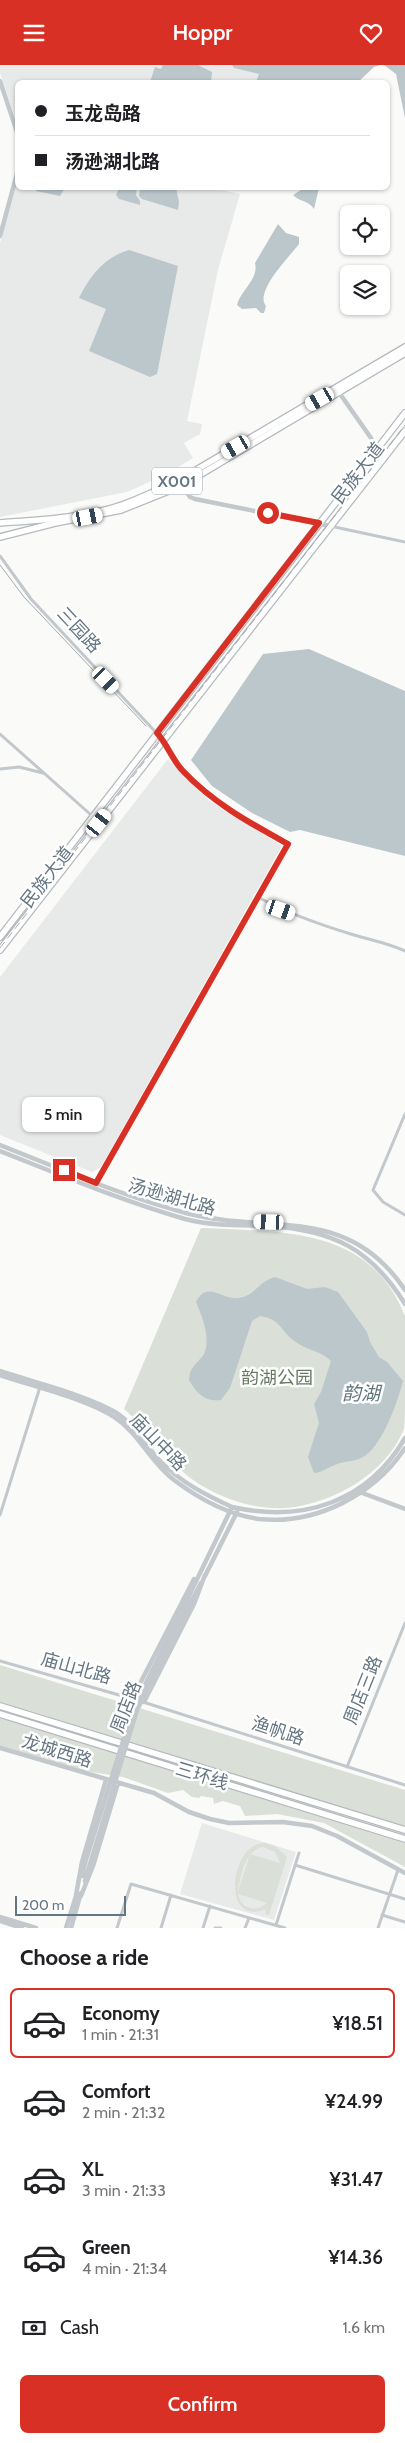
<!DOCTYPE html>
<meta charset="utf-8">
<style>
:root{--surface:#fff;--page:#f2f2f2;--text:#202124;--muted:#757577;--line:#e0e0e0;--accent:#d93025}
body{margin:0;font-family:Cabin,"Noto Sans SC",sans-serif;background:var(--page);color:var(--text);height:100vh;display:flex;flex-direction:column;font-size:19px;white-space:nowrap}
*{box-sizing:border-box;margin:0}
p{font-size:16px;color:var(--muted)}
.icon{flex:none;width:28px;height:28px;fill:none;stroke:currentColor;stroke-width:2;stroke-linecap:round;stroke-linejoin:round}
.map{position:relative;height:1863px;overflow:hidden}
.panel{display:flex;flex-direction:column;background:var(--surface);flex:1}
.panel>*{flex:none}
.guide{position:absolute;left:15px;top:15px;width:375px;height:110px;border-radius:8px;box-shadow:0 1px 4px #0004;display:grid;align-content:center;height:110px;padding:0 20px;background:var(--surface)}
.fabs{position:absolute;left:340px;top:140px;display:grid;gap:10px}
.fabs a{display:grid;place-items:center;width:50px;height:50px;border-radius:8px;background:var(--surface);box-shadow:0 1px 4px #0004;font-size:25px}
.scale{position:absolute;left:15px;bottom:12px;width:111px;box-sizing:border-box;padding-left:5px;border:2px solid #657683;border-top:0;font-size:14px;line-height:18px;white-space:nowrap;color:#657683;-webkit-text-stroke:4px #fff;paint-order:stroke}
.end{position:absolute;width:22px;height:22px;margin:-11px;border:6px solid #d93025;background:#fff;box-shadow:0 0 0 2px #fff}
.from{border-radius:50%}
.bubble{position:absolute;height:35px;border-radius:8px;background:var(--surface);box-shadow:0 1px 4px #0004;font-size:16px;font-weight:600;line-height:35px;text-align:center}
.car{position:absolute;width:15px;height:30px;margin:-15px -8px;border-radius:6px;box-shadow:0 0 4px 1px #0007;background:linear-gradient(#fff 24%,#345 0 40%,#fff 0 76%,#345 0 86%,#fff 0)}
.guide b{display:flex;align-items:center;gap:18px;height:48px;font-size:19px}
.guide b+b{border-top:1px solid var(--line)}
.guide i{width:12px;height:12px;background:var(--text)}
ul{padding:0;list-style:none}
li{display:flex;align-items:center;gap:15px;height:70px;margin:0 10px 8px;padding:0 10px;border:2px solid transparent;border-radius:8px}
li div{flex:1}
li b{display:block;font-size:19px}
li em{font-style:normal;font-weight:600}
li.on{border-color:var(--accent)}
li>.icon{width:45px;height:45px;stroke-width:1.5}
h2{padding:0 20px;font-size:22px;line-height:60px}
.pay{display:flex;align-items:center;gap:12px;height:55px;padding:0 20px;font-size:19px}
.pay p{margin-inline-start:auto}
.cta{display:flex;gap:10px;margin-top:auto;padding:10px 20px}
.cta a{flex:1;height:58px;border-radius:8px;background:var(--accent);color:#fff;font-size:20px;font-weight:600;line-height:58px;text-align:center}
header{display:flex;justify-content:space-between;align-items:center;height:65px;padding:0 20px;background:var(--accent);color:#fff;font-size:22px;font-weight:600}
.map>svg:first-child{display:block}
</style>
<header><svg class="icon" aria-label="menu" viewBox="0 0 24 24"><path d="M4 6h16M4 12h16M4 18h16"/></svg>Hoppr<svg class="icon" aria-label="heart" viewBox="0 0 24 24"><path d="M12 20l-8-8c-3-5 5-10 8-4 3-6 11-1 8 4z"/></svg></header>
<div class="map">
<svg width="405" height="1863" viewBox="0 0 405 1863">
<rect width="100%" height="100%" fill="#fafaf8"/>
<path fill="#e8e9e9" d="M0,0H232L234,3L260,9L256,18H18L17,58L0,8Z
M17,109L18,122H208L240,129L218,205L187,356L202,359L200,369L184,378L193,393L165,410L127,427L0,452V178Z
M168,694L208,735L282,781L101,1102L92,1107L0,1070V912Z
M202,1758L296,1787L274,1855L180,1829Z"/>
<path fill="#dadfd7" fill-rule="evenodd" d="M201,1163C282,1167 369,1161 405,1251C405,1278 405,1306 405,1334C405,1343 405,1356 404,1364C386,1409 332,1439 286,1443C259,1445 229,1436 206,1423C172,1405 152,1369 124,1344Z
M0,1600L405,1725V1802L324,1758L277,1749L245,1751L240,1741L223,1736L214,1739L213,1733L201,1731L199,1733L192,1732L183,1725L168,1728L123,1712L85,1706L0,1681Z
M265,1778L275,1781L287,1792L269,1850L265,1849L266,1844C220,1863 230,1777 265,1778ZM263,1782L275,1787L280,1798L250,1789L238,1827C240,1811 245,1785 263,1782ZM238,1829L267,1838C256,1848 241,1844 238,1829Z"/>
<path fill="#bbc7cb" d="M163,0H198L212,7L211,17H150L155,2L161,4Z
M232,0H380L374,2L357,18L256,17L259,9L234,3Z
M384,0H405V53L396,9Z
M36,123V122L65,123L60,131L36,126Z
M119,123H137L136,130L140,136V140L119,134L116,130Z
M140,123H176L179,137L178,145L142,134L139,131Z
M304,123H319L314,144C308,135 300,137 293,130Z
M278,159L286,168L299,172V179C290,191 254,227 266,241L264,248H261L256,243L242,244L237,240C241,225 259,214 255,198Z
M129,185L178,201L157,309L150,312L89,286L106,244L79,233C90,211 104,192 129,185Z
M309,584L405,626V791L300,765L290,767L252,748L212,721L191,695L263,589Z
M275,1212L307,1224L325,1222L338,1227L367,1267L370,1277L379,1292L387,1297L403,1316C398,1336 381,1385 361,1393C353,1397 343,1396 335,1400C326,1403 324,1407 314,1408L308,1392L319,1358L314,1339L321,1327L331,1296C320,1285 305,1285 293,1275C279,1264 281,1254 260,1251L252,1256L230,1323L221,1335C205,1337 197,1329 189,1315C190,1303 194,1301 202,1292C213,1278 202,1251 196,1237C207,1215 221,1235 238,1233C254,1232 259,1216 275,1212Z"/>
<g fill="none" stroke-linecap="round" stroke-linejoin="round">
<defs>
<path id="primary" d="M0,458C40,455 84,453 122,440C144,432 165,422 186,411L405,282
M0,472L55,458L121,445L181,421L405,288
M0,872L405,348
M0,885L405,366"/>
<path id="trunk" d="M0,1641L405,1765
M0,1649L405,1774"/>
</defs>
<use href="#primary" stroke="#b5babe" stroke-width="8"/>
<use href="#trunk" stroke="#b4b9bd" stroke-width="8"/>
<path stroke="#c3c8cc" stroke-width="3" d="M330,461L405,477
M0,491L31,534L163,675L184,707L209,731L244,756L288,779L96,1118
M0,669L99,757
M0,704L19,702L43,708
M258,832C288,849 321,860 354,870C371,875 388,878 405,886
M405,1049L373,1125L383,1137L405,1150
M0,1450L40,1322
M0,1596L133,1634
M143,1637L405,1720
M347,1702L405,1558
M295,1800L405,1834
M382,1850L405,1857
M276,1860L299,1788
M117,1863L131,1819L285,1863
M161,1863L171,1830
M203,1863L210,1841
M215,1863H221
M245,1863L249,1853
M378,1863L398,1805"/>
<path stroke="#c3c8cc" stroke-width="4.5" d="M0,16L18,70
M0,171L18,105
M338,326L378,383L387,390
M180,419L190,432L195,434L330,461
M0,1080C61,1104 122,1131 186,1148C270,1170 347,1138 405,1225
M0,1086C61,1110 122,1136 185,1154C212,1161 239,1160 268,1161C333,1165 371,1184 405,1239
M0,1306C33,1317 86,1330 115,1347C136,1360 145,1381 161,1397C182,1418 206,1430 232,1442
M0,1310C32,1321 87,1334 114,1352C139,1368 150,1397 174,1415C198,1433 229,1450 259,1454C316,1460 374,1430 405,1383
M357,1426L405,1444
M205,1511L237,1447
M187,1535L232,1442C303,1458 368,1437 405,1373
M191,1537L201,1518
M132,1634L194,1514
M144,1637L194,1539L205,1510
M0,1683L154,1728L189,1747L210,1754L229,1758L283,1757L312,1761L337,1771L405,1808
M82,1811L85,1798
M85,1816L90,1799
M76,1830L82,1797L106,1715
M81,1831L93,1801L118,1718
M0,1852L36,1863
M0,1856L22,1863
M66,1863L77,1828
M71,1863L81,1828"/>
<use href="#primary" stroke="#fff" stroke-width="5.5"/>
<use href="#trunk" stroke="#fff" stroke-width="5.5"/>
<path stroke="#a2aab0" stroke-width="1" d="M0,500L24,532L146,661"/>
<path stroke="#a2aab0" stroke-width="1" stroke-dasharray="8 4" stroke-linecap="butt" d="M0,883L405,360"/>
<path stroke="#c3c8cc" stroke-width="4.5" d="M85,1798L133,1644L187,1535
M90,1799L137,1645L191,1537"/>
</g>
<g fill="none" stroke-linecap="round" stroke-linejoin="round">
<path stroke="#d93025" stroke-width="6" d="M64,1105L96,1118L288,779C250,758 213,738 183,706C172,695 168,680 157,668L319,458L268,448"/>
</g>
<g text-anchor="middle" stroke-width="5" stroke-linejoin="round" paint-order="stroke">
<rect fill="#fff" stroke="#939fa8" stroke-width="1" x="152" y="402.5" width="50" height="27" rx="4"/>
<g font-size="16" font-weight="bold" fill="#657683">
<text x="177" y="422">X001</text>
</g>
<g font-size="18" fill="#657683" stroke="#fff">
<text transform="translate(358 408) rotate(-52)" y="6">民族大道</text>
<text transform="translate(79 565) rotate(47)" y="6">三园路</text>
<text transform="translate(47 812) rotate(-52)" y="6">民族大道</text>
<text transform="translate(172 1132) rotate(16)" y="6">汤逊湖北路</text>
<text transform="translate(158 1377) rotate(46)" y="6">庙山中路</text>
<text transform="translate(76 1603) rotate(16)" y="6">庙山北路</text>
<text transform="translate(363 1625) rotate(-68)" y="6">周店三路</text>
<text transform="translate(126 1642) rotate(-69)" y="6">周店路</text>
<text transform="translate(278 1666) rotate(18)" y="6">渔帆路</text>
<text transform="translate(57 1686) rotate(17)" y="6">龙城西路</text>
<text transform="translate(202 1711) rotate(17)" y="6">三环线</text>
</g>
<g font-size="18" fill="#687a64" stroke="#fff">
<text x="277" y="1319">韵湖公园</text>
</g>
<g font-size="19" font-style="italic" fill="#60757c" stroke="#fff">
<text x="361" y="1335">韵湖</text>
</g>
</g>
</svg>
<div class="fabs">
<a><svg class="icon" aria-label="locate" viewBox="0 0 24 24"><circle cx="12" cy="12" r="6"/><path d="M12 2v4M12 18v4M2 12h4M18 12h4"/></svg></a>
<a><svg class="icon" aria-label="layers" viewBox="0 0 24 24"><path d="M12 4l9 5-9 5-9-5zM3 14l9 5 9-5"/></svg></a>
</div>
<div class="scale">200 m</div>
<i class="end from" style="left:268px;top:448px"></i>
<i class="end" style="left:64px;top:1105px"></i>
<div class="bubble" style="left:22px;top:1032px;width:82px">5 min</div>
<i class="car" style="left:320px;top:334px;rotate:240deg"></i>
<i class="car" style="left:236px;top:382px;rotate:240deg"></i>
<i class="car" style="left:88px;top:452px;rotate:79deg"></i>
<i class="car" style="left:106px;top:615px;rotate:136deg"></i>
<i class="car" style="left:99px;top:758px;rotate:38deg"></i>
<i class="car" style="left:281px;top:845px;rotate:109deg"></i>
<i class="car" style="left:269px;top:1157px;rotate:272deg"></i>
<div class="guide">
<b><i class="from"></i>玉龙岛路</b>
<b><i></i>汤逊湖北路</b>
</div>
</div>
<section class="panel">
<h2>Choose a ride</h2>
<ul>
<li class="on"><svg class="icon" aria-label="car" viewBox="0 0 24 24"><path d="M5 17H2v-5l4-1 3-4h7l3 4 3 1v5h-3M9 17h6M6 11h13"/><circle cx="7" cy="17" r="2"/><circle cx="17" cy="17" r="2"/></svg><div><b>Economy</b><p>1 min · 21:31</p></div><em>¥18.51</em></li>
<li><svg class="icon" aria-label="car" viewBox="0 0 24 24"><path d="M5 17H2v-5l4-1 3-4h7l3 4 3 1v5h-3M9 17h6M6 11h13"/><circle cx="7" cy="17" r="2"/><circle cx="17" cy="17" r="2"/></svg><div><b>Comfort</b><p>2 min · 21:32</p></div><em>¥24.99</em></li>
<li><svg class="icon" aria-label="car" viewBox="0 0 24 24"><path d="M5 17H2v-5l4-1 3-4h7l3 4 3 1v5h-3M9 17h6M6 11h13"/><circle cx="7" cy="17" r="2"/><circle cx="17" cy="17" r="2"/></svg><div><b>XL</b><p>3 min · 21:33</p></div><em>¥31.47</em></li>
<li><svg class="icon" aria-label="car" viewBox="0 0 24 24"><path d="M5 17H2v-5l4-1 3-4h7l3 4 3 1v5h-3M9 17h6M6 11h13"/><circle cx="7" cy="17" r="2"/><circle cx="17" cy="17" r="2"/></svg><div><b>Green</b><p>4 min · 21:34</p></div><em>¥14.36</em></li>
</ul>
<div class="pay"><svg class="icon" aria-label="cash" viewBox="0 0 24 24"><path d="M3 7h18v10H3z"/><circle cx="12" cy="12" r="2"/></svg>Cash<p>1.6 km</p></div>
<div class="cta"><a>Confirm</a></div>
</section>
